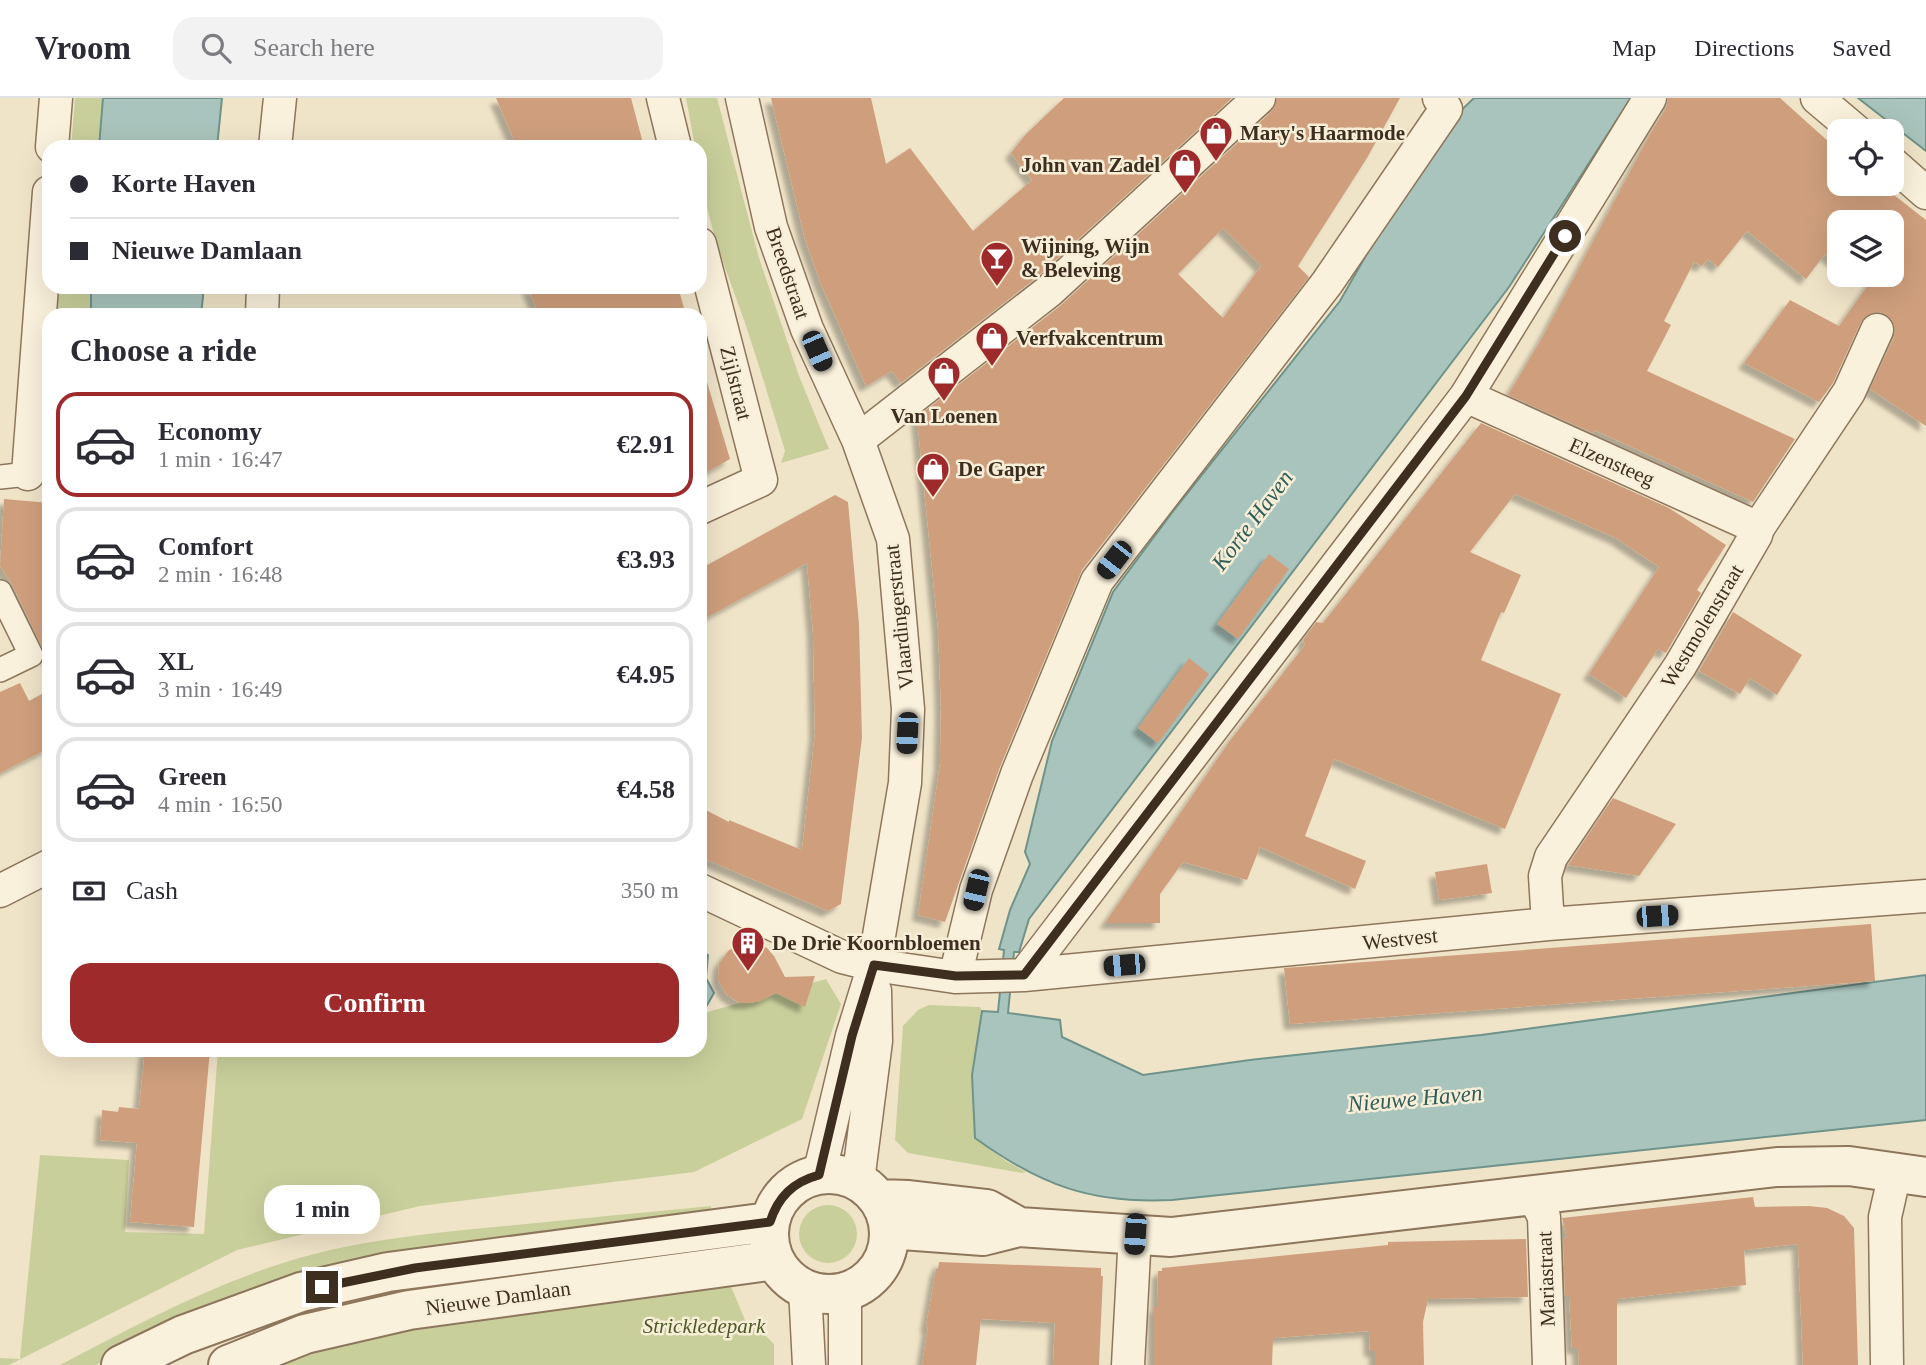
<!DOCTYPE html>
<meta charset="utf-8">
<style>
:root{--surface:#fff;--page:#f2f2f3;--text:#2b2b33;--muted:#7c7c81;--line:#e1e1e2;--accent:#9e2a2b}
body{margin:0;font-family:"Times New Roman",serif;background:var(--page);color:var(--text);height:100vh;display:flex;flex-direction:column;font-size:26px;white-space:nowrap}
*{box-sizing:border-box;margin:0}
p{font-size:23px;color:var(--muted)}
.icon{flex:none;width:38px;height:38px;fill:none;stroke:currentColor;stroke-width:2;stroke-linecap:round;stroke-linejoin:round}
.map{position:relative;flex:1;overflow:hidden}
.panel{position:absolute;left:42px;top:210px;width:665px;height:749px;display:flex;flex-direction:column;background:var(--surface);border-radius:21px;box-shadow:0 7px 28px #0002}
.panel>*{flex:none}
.top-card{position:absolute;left:42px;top:42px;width:665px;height:154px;border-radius:21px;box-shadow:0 7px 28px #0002;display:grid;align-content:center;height:154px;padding:0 28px;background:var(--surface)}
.tools{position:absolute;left:1827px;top:21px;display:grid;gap:14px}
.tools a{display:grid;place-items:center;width:77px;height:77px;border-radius:14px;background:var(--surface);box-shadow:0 7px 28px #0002;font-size:35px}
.end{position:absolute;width:32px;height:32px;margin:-16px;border:9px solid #3d2e20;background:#fff;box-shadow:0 0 0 4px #fff}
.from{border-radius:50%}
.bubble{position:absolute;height:49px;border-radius:21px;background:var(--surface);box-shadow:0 7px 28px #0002;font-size:23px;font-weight:700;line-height:49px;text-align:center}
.car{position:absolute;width:21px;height:42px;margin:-21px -10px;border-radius:9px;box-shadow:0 0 5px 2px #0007;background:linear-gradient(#222 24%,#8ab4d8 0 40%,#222 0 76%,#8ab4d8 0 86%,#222 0)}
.top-card b{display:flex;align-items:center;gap:24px;height:66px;font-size:26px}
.top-card b+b{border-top:2px solid var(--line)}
.top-card i{width:18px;height:18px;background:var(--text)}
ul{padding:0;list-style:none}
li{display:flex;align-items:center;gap:21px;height:105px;margin:0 14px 10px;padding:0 14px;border:4px solid var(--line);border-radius:21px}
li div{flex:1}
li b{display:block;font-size:26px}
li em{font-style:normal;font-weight:700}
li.selected{border-color:var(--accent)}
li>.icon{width:63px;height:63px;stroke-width:1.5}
h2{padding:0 28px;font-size:32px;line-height:84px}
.pay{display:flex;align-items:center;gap:18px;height:77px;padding:0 28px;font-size:26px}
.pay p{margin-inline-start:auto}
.primary-button{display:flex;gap:14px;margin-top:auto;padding:14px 28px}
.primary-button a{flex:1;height:80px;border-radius:21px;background:var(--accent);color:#fff;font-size:28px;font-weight:700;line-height:80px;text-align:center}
header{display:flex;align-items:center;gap:42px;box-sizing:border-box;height:98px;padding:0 35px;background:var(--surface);border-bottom:2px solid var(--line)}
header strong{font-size:33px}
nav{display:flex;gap:38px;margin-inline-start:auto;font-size:24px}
.search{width:490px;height:63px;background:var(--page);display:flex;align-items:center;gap:18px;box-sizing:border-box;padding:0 24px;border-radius:21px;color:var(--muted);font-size:26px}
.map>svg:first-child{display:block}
</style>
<header>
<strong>Vroom</strong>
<div class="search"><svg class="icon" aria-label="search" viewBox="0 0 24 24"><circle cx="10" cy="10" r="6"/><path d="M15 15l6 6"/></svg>Search here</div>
<nav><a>Map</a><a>Directions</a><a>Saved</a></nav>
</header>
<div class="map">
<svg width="1926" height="1267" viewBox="0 0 1926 1267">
<defs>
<filter id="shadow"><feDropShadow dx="-6" dy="6" stdDeviation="2" flood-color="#0004"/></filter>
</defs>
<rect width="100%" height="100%" fill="#f0e4c8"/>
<path fill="#c9cf9b" d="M75,0H103L99,49H71Z
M686,0H717L759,160L799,278L829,351L781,365L785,353C772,310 759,267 745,225C725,168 700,111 700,49H695Z
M59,189H91V217H57Z
M826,881L841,906L802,1021L694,1074L420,1108L237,1152L9,1267H0V1260L20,1261L40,1057L129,1062L125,1134L204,1136L218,952H700V916Z
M929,907L980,909L982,913L972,977L975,1040L1006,1063L1026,1074L1022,1075L908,1055L895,1042L903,928L918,912Z
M799 1136a29 29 0 1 1 58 0a29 29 0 1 1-58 0Z
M711,1108L712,1122L172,1228L96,1267H60C134,1228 206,1189 286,1164C357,1142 431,1135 505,1128C574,1121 642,1115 711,1108Z
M730,1186L745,1222L758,1230L774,1246V1267H247L309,1244Z"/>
<path fill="#a9c4bc" stroke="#6f938a" stroke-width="2" d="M103,0H222L217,49H99Z
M1474,0H1631L1509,189L1029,821L1019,854H1014L1008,915L1060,922L1062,939L1143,977L1250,962L1481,937L1926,877V1022L1172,1102C1091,1106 1040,1087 975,1040L972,977L982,913L998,914L1004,852L999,851L1010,812L1030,766L1025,754L1052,643L1113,494L1174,412L1340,203L1434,38Z
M1858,0H1926V53Z
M91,189H204L201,217H91Z
M700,852L708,857L706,880L714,895L706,909L700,912Z"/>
<path fill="#cf9f7d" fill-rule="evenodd" filter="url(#shadow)" d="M496,0H631L644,49H517Z
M771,0H871L886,66L910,50L973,133L1032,82L1011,55L1026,36L1064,0H1232L1036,180L901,285L892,273L866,288L821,186L805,141Z
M1277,0H1400L1367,60L1298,168L1309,179L1082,472L1000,669L945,824L918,817L940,666L941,609L938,530L917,319L1060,208L1271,14ZM1223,130L1261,168L1223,220L1178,176Z
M1668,0H1780L1839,53V86H1880L1926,122V328L1870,291L1894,239L1895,231L1892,222L1884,215L1875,214L1866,218L1861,224L1833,285L1819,304L1744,265L1790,202L1839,228L1875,177H1892V124H1839V167L1825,156L1806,181L1747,133L1718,169L1708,161L1702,168L1694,164L1664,223L1671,227L1647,273L1795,341L1753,404L1594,332L1593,335L1508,297L1542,240L1650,36L1666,10Z
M528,189H678L686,217H539Z
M707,284L730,361L700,378V285Z
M1481,325L1669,410L1726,447L1697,492L1701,495L1666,555L1658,551L1626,600L1589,576L1659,469L1616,440L1515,396L1470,454L1521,477L1504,515L1501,514L1481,562L1561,596L1505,731L1334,661L1305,738L1366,763L1355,791L1260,749L1247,782L1183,764L1160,796V825H1105L1229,644L1305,547L1303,542L1316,524L1323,525Z
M835,397L848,404L859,526L862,640L841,806L828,813L700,759V709L729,724V722L802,752L815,635L813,535L807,465L700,523V471Z
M4,401L49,405V564L13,488L0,468Z
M1269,456L1289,471L1238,541L1217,526Z
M1733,514L1802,557L1777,597L1750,580L1740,596L1699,573Z
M1189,560L1209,576L1158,645L1138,630Z
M20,585L29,603L49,592V650L0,675V594Z
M1613,700L1676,726L1639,778L1568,767Z
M1487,766L1492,795L1439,802L1435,774Z
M1871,826L1875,883L1290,926L1284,870Z
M741,845L758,846L767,850L774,858L785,879L815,878L805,909L776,895L760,903L750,905H739L726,896L718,882L719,866L728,853Z
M145,952H210L194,1129L130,1124L137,1045L100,1042L102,1012L118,1014L119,1009L139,1011Z
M1753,1099L1755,1109L1809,1108L1827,1110L1844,1118L1854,1130L1858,1267H1803L1798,1146L1744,1152L1746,1187L1617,1201V1267H1579L1578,1250H1572L1569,1198H1565L1563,1140H1567L1562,1120Z
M1526,1141L1528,1199L1428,1201L1423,1224L1424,1267H1375V1253H1370L1369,1233L1273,1240L1272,1267H1154V1209H1157L1158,1173H1162V1170L1388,1147V1144Z
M939,1164L1101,1170V1178H1103L1099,1267H1053L1055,1225L981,1221L976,1267H922L928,1229H926L936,1171H938Z"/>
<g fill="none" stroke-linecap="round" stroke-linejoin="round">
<defs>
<path id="pedestrian" d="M0,379L28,376
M0,494L31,557L0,572"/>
<path id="minor" d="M663,0L675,49
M742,0L771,129L807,231L858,342L893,441L908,611L905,685L874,867L852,938L819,1077
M1817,0L1856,33
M52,49L56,0
M275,49L280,0
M1892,65L1926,95
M700,146L761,382L700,410
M262,217L263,189
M1466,298L1758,430
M858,342L1048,194L1259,0
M28,376L49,94
M700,792L842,859L874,867L955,879L1024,877L1548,826L1926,798
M0,793L49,768
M1548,826L1545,778L1551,759L1680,568L1756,437L1758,430L1849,294L1877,232
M1024,877L1466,298L1650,0
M955,879L976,792L1017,676L1097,483L1327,185L1446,11L1439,0
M858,1083L876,943L875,893
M1533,1097L1544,1119L1549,1267
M805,1191L809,1267
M845,1267V1194
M1128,1267L1135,1136
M1887,1267L1885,1119L1895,1075"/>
<path id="tertiary" d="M769 1136a60 60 0 1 1 120 0a60 60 0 1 1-120 0Z
M878,1101L909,1102L987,1111L1019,1129
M889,1131L983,1138L1019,1129L1171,1139L1777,1069L1849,1068L1926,1079
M121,1267L183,1237L301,1194L388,1174L770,1124
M228,1267L305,1236L409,1212L775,1162"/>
</defs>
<use href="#pedestrian" stroke="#8d765c" stroke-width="26"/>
<use href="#minor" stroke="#8d765c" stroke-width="35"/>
<use href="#tertiary" stroke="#8d765c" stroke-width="42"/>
<use href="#pedestrian" stroke="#faf1dc" stroke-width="23"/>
<use href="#minor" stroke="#faf1dc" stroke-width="32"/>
<use href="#tertiary" stroke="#faf1dc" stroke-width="38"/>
</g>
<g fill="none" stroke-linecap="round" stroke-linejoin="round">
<path stroke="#3d2e20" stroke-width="9" d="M322,1189L415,1170L770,1124C778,1099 793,1084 819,1077L852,938L874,867L956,878L1024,877L1466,298L1565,138"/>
</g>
<defs>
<symbol id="shop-pin" viewBox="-11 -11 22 30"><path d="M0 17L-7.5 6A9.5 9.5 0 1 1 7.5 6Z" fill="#9e2a2b" stroke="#f7eed8"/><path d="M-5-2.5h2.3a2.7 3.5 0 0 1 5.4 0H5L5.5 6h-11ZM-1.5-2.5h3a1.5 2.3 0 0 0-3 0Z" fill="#fff"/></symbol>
<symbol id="bar-pin" viewBox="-11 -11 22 30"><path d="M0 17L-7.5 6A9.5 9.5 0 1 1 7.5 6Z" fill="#9e2a2b" stroke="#f7eed8"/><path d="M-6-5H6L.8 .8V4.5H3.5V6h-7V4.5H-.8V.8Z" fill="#fff"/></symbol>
<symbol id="building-pin" viewBox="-11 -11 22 30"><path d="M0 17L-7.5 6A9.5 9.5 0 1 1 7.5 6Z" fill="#9e2a2b" stroke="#f7eed8"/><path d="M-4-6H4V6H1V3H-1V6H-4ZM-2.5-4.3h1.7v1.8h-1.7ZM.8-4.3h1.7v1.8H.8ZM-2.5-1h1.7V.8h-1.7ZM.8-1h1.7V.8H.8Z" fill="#fff"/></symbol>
</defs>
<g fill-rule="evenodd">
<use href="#shop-pin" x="1197" y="16" width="38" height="52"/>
<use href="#shop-pin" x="1166" y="48" width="38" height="52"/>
<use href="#bar-pin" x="978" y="141" width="38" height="52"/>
<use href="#shop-pin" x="973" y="221" width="38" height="52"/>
<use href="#shop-pin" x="925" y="256" width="38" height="52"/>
<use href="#shop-pin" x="914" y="352" width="38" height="52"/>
<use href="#building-pin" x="729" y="826" width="38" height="52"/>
</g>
<g text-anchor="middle" stroke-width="5" stroke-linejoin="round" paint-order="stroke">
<g font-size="21" font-weight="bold" fill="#3d2e20" stroke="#f7eed8" text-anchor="start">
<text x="1240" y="42">Mary's Haarmode</text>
<text x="1160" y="74" text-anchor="end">John van Zadel</text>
<text x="1021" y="155">Wijning, Wijn<tspan x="1021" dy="24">&amp; Beleving</tspan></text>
<text x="1016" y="247">Verfvakcentrum</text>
<text x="944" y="325" text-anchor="middle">Van Loenen</text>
<text x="958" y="378">De Gaper</text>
<text x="772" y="852">De Drie Koornbloemen</text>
</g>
<g font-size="21" fill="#3d2e20" stroke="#f7eed8">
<text transform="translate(788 175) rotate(71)" y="7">Breedstraat</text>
<text transform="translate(736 285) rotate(76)" y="7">Zijlstraat</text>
<text transform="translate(1612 364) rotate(24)" y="7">Elzensteeg</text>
<text transform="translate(899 519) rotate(-96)" y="7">Vlaardingerstraat</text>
<text transform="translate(1702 528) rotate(-59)" y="7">Westmolenstraat</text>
<text transform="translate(1400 841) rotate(-6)" y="7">Westvest</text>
<text transform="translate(1546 1181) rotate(-92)" y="7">Mariastraat</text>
<text transform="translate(498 1200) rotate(-8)" y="7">Nieuwe Damlaan</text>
</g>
<g font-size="21" font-style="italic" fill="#4d5a26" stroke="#f7eed8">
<text x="704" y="1235">Strickledepark</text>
</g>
<g font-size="23" font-style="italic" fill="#2f5d5a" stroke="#f7eed8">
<text transform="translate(1252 422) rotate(-53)" y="8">Korte Haven</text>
<text transform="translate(1415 1000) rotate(-5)" y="8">Nieuwe Haven</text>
</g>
</g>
</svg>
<div class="tools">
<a><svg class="icon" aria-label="locate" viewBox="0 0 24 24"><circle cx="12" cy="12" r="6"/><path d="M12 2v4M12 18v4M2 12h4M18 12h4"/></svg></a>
<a><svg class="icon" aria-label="layers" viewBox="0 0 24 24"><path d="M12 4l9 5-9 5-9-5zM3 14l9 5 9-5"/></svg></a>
</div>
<i class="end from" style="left:1565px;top:138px"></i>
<i class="end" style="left:322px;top:1189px"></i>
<div class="bubble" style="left:264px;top:1087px;width:116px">1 min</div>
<i class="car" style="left:817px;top:253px;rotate:156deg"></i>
<i class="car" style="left:1114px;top:462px;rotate:218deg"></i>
<i class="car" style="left:907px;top:635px;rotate:183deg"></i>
<i class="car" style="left:976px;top:792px;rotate:193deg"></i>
<i class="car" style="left:1657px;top:818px;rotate:86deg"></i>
<i class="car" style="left:1124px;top:867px;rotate:265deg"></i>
<i class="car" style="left:1135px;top:1136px;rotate:184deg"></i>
<div class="top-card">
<b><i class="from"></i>Korte Haven</b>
<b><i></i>Nieuwe Damlaan</b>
</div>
<section class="panel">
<h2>Choose a ride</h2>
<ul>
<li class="selected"><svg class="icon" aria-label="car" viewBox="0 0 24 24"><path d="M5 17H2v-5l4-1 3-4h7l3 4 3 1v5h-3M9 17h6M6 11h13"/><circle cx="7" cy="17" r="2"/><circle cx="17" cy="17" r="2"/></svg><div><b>Economy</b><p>1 min · 16:47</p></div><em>€2.91</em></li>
<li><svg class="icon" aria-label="car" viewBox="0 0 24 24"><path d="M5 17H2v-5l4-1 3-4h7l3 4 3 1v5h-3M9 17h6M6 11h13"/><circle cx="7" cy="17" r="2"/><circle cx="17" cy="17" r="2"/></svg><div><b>Comfort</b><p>2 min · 16:48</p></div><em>€3.93</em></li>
<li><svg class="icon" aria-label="car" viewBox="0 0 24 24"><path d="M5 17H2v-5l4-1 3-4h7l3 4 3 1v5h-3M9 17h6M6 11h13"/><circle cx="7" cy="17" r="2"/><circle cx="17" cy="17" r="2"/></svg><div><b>XL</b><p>3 min · 16:49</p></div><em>€4.95</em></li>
<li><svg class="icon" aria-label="car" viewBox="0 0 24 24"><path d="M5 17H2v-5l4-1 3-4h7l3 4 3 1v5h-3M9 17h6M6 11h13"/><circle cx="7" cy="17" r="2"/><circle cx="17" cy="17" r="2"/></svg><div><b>Green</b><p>4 min · 16:50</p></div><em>€4.58</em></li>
</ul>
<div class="pay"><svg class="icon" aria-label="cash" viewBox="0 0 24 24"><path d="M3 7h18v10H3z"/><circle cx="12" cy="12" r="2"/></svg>Cash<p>350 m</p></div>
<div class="primary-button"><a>Confirm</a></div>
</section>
</div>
